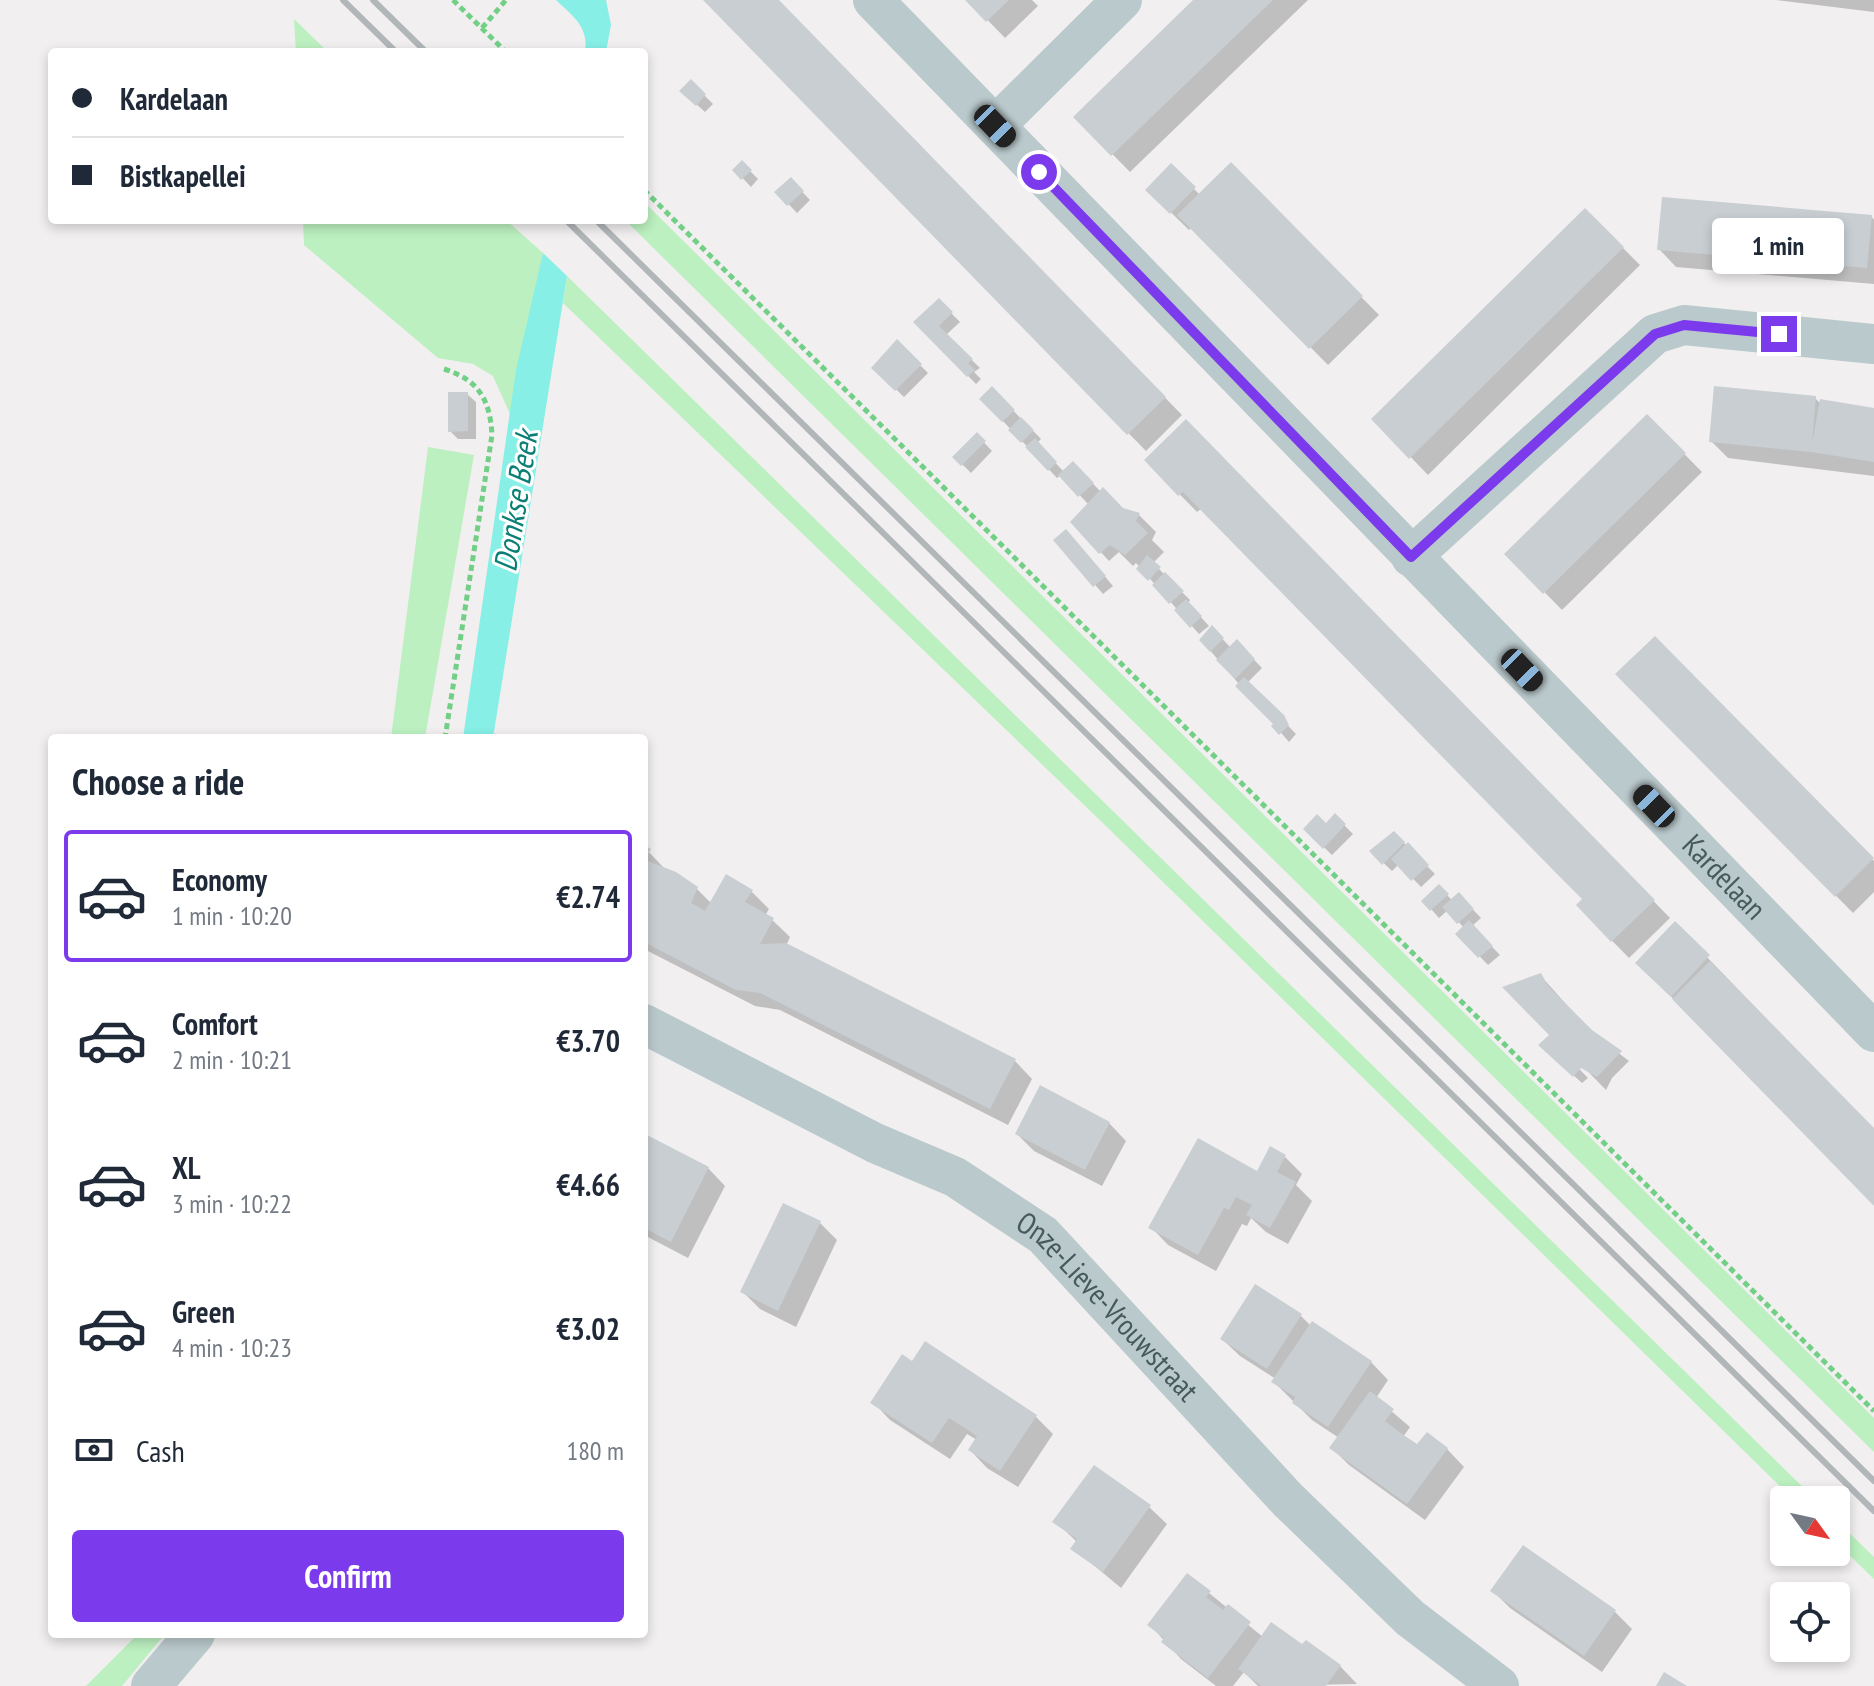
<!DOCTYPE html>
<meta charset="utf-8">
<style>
:root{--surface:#fff;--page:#f2f2f3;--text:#1f2937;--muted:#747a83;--line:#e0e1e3;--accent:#7c3aed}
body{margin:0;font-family:"PT Sans Narrow",sans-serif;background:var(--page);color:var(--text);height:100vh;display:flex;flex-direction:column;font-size:30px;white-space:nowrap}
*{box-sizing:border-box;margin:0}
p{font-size:26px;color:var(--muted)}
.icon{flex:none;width:44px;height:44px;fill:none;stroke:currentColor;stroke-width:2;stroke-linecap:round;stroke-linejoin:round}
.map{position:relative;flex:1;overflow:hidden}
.sheet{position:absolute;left:48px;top:734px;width:600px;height:904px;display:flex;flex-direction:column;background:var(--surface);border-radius:8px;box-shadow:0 4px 12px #0003}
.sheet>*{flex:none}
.top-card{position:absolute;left:48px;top:48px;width:600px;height:176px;border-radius:8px;box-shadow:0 4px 12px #0003;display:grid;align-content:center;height:176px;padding:0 24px;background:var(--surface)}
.needle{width:52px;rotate:123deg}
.buttons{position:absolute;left:1770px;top:1486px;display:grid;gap:16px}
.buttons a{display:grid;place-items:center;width:80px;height:80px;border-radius:8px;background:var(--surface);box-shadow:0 4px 12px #0003;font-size:40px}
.end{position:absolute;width:36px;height:36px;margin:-18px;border:10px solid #7c3aed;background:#fff;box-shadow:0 0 0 4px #fff}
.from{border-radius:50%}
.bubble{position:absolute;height:56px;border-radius:8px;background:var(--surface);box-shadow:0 4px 12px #0003;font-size:26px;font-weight:700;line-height:56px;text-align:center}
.car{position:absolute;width:24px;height:48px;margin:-24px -12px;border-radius:10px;box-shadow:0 0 6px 2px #0007;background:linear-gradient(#222 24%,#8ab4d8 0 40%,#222 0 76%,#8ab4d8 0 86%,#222 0)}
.top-card b{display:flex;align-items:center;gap:28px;height:76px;font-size:30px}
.top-card b+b{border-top:2px solid var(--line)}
.top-card i{width:20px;height:20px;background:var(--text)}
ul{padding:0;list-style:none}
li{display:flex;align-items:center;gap:24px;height:132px;margin:0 16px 12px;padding:0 8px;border:4px solid transparent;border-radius:8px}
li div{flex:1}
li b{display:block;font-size:30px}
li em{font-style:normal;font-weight:700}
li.active{border-color:var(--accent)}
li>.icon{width:72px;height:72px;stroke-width:1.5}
h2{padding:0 24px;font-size:36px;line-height:96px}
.pay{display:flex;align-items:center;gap:20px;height:88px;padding:0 24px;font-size:30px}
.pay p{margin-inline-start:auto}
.button{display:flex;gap:16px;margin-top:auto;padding:16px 24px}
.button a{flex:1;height:92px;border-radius:8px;background:var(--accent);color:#fff;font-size:32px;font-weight:700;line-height:92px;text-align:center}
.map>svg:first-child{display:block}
</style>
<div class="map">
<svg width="1874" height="1686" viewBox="0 0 1874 1686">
<rect width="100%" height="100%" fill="#f1efef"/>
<path fill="#bcf0c0" d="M294,19L328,52H296Z
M644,202L1874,1418V1452L625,220H644Z
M303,220H506L543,253L510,414L493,376L473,364L438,358L304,245Z
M567,276L1816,1500H1794L1108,828L563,303Z
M428,447L474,455L425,738H391Z
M1836,1520L1874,1557V1579L1836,1542Z
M138,1634H165L122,1686H86Z"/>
<path fill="#87efe6" d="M556,0H606L611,25L606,52H585C589,27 573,16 556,0Z
M543,253L567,276L493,738H463L516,370Z"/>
<path fill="#0003" d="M705,0H775L1182,415L1146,451Z
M968,0H1032L1038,6L1005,38Z
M1197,0H1308L1130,172L1076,117Z
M1776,0H1874V12Z
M691,82L713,104L705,112L682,91Z
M742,163L758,179L751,187L735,170Z
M1231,165L1379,315L1328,365L1192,227L1189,230L1148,190L1171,166L1200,195Z
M791,180L810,200L797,213L777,192Z
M1585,210L1640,265L1428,475L1374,419Z
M1871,216L1874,220V284L1676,267L1659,249Z
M939,301L960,322L946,335L980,368L974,372L981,379L976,384L916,323Z
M897,342L928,373L904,397L874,368Z
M992,389L1041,439L1037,443L1064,472L1073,463L1101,492L1124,510L1139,515L1156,532L1152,540L1164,552L1153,563L1190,600L1188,603L1209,626L1199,634L1136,563L1133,566L1119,552L1109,561L1073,522L1088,504L1061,475L1057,478L982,399Z
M467,394L476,402V439H458L450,431Z
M1815,398L1821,404L1874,410V476L1728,458L1711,441Z
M1647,416L1702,472L1562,610L1507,554Z
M1186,422L1670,918L1629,958L1578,906L1585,899L1202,508L1197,512L1146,460Z
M977,435L992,451L971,473L955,457Z
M1056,540H1074L1113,586L1103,594Z
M1212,628L1231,648L1237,642L1262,668L1247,683L1296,734L1289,742L1201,640Z
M1655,639L1874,861V892L1853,913L1618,674Z
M1335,816L1353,834L1332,855L1305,829L1326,826Z
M1394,833L1435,874L1421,887L1399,864L1392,871L1372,852Z
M644,847L666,870L697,889L712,904L751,891L769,909L766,914L790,937L786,946L1015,1061L1032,1079L1008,1125L780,1010L755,1006L644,949Z
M1439,887L1453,901L1459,895L1481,918L1472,926L1500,955L1488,965L1458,934L1464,928L1448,910L1439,918L1424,901Z
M1675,924L1874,1130V1202L1638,963Z
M1540,975L1591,1032L1629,1061L1612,1078L1606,1090L1562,1045L1559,1048L1588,1078L1582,1083L1549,1053L1557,1046Z
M1109,1123L1126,1141L1102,1186L1034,1151L1017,1134Z
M646,1137L708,1168L725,1186L688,1258L644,1235Z
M1285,1157L1302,1174L1296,1185L1312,1201L1288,1244L1266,1232L1251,1218L1247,1226L1242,1224L1216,1271L1168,1245L1151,1227Z
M820,1223L837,1240L796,1327L760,1309L743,1292Z
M1300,1315L1311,1326L1371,1362L1388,1380L1376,1398L1410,1427L1403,1437L1417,1447L1447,1449L1464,1467L1425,1520L1349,1465L1332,1448L1339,1438L1312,1420L1274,1382L1276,1379L1240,1356L1222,1339Z
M873,1402L1036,1417L1053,1434L1018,1487L987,1468L970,1450L977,1440L967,1434L950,1459L890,1420Z
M1149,1507L1167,1524L1121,1588L1073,1548L1077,1542L1055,1521Z
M1493,1591L1615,1612L1632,1629L1602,1672L1510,1608Z
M1209,1593L1263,1637L1302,1647L1340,1666L1357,1684L1258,1686L1244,1672L1233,1686H1216L1181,1659L1150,1625Z"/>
<path fill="#c8ced2" d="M703,0H779L1166,397L1127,435Z
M965,0H1009L986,22Z
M1193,0H1273L1111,156L1073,117Z
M691,79L706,94L696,106L679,91Z
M742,160L752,170L741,180L732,170Z
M1231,162L1363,296L1309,349L1177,215Z
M1171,163L1196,187L1170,214L1145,190Z
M791,177L804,191L787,206L774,192Z
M1662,197L1872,215L1867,268L1657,250Z
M1585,208L1624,247L1409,459L1371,419Z
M939,298L953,312L939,326L973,359L968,363L975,370L967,377L913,322Z
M897,339L922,364L895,391L871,368Z
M992,386L1015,410L1002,422L979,399Z
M1714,386L1816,396L1812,444L1820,399L1874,408V462L1811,452L1709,442Z
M448,392H468V431L448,432Z
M1647,414L1686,453L1543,594L1504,554Z
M1021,417L1034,430L1021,443L1008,430Z
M1186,419L1655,900L1611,942L1576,905L1582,899L1558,875L1183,492L1178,496L1144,460Z
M977,432L986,441L961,466L952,457Z
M1035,438L1057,462L1048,471L1025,447Z
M1073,461L1094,483L1078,497L1058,475Z
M1103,487L1123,508L1140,513L1136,521L1148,533L1125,555L1110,545L1099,554L1070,522Z
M1066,529L1106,576L1093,587L1053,540Z
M1147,555L1161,567L1148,581L1136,569Z
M1165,572L1184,591L1169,604L1152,585Z
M1186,599L1202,616L1190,628L1174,610Z
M1212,625L1224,638L1210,652L1199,640Z
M1655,636L1874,858L1835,897L1615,674Z
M1237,639L1255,659L1235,679L1216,660Z
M1244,677L1284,715L1289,725L1279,735L1271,726L1273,724L1235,686Z
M1335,813L1346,824L1323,849L1303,829L1317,814L1326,823Z
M1394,831L1405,842L1382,865L1369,851Z
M1408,842L1429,865L1411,881L1391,859Z
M644,845L651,849L645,860L676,872L698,887L691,903L705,911L726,874L753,890L745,902L774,918L760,944L786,943L1016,1059L990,1109L760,993L736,990L644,942Z
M1439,884L1449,894L1430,911L1421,901Z
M1459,892L1474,909L1457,924L1442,907Z
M1469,920L1493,946L1478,958L1455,934Z
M1675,921L1710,955L1671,997L1635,963Z
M1710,961L1874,1128V1206L1672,999Z
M1541,973L1548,986L1592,1030L1622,1051L1597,1077L1581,1068L1573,1077L1538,1045L1549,1035L1502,987Z
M1040,1085L1110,1122L1085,1170L1015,1134Z
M645,1134L709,1167L671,1242L644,1228Z
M1198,1138L1257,1171L1270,1146L1286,1155L1277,1172L1296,1182L1270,1228L1246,1215L1252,1205L1236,1197L1229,1210L1224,1208L1198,1255L1148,1228Z
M783,1203L821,1221L778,1311L740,1292Z
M1255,1284L1302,1314L1267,1369L1220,1339Z
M1312,1321L1372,1361L1328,1427L1292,1403L1295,1397L1271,1382Z
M925,1341L1037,1415L1000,1471L968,1450L977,1436L949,1418L932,1443L870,1403L902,1354L912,1361Z
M1370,1391L1394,1409L1385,1421L1402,1434L1417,1444L1427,1432L1448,1448L1407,1504L1329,1448Z
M1094,1465L1151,1505L1103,1572L1070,1549L1077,1539L1052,1522Z
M1523,1545L1616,1610L1584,1656L1490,1591Z
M1187,1573L1211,1591L1206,1597L1223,1610L1228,1604L1251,1622L1208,1678L1161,1642L1164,1638L1147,1625Z
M1271,1622L1302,1644L1306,1640L1341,1665L1326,1686H1262L1238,1669Z
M1664,1672L1687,1686H1656Z"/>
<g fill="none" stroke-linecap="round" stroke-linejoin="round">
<path stroke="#72cf86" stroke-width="5" stroke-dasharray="6 4" stroke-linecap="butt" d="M453,0L506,52
M482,28L506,0
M644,190L1874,1411
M444,369C479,380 490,400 492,435L445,738"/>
<g stroke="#bac9cc" stroke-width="40">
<path id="s1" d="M873,0L1874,1032"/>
<path d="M995,126L1122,0"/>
<path d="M1411,557L1655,334L1684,325L1874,344"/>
<path id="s2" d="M644,1024L875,1143L955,1177L1043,1235L1288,1500L1410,1618L1499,1686"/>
<path d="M151,1686L195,1634"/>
</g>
<path stroke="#b1b6b9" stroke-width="6" d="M343,0L396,52
M373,0L426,52
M566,220L1874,1511
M596,220L1874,1481"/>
</g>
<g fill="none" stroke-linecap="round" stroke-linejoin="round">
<path stroke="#7c3aed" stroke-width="10" d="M1039,172L1411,557L1655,334L1684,325L1779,334"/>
</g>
<g text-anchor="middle" stroke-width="6" stroke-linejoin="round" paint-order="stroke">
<g font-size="30" fill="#46595d" stroke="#fff">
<text dy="10" stroke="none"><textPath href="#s1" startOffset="1222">Kardelaan</textPath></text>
<text dy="10" stroke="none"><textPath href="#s2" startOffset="548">Onze-Lieve-Vrouwstraat</textPath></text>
</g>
<g font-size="32" font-style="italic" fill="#0b7f75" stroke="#fff">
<text transform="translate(516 501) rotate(-81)" y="11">Donkse Beek</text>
</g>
</g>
</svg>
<div class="buttons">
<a><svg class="needle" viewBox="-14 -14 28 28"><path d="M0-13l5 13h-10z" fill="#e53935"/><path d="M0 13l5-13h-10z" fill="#747a83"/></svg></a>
<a><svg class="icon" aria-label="locate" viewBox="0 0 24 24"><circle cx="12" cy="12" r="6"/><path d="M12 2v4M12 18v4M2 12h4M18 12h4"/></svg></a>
</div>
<i class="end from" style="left:1039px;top:172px"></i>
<i class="end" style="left:1779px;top:334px"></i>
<div class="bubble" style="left:1712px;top:218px;width:132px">1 min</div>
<i class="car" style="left:995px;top:126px;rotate:136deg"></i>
<i class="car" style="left:1522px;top:670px;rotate:136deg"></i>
<i class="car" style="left:1654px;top:806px;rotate:316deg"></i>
<div class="top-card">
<b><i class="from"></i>Kardelaan</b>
<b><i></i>Bistkapellei</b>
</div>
<section class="sheet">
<h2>Choose a ride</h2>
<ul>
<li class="active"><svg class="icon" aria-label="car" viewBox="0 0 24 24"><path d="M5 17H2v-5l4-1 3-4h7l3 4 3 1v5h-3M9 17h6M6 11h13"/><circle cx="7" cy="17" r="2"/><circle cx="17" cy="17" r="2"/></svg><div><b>Economy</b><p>1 min · 10:20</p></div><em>€2.74</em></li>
<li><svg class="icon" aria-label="car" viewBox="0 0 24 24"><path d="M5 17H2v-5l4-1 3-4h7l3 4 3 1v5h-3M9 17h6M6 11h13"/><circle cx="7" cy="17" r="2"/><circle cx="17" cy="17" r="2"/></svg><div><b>Comfort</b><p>2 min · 10:21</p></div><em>€3.70</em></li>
<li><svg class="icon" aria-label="car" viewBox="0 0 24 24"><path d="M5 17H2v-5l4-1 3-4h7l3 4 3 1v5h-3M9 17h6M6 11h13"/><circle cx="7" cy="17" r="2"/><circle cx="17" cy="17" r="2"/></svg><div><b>XL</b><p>3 min · 10:22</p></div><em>€4.66</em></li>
<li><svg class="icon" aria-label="car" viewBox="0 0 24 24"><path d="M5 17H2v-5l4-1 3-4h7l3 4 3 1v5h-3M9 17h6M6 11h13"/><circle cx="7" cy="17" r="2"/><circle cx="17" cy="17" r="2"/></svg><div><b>Green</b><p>4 min · 10:23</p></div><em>€3.02</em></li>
</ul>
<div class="pay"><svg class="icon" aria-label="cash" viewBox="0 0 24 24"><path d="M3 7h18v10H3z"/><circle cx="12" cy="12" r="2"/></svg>Cash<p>180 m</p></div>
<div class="button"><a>Confirm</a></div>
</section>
</div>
